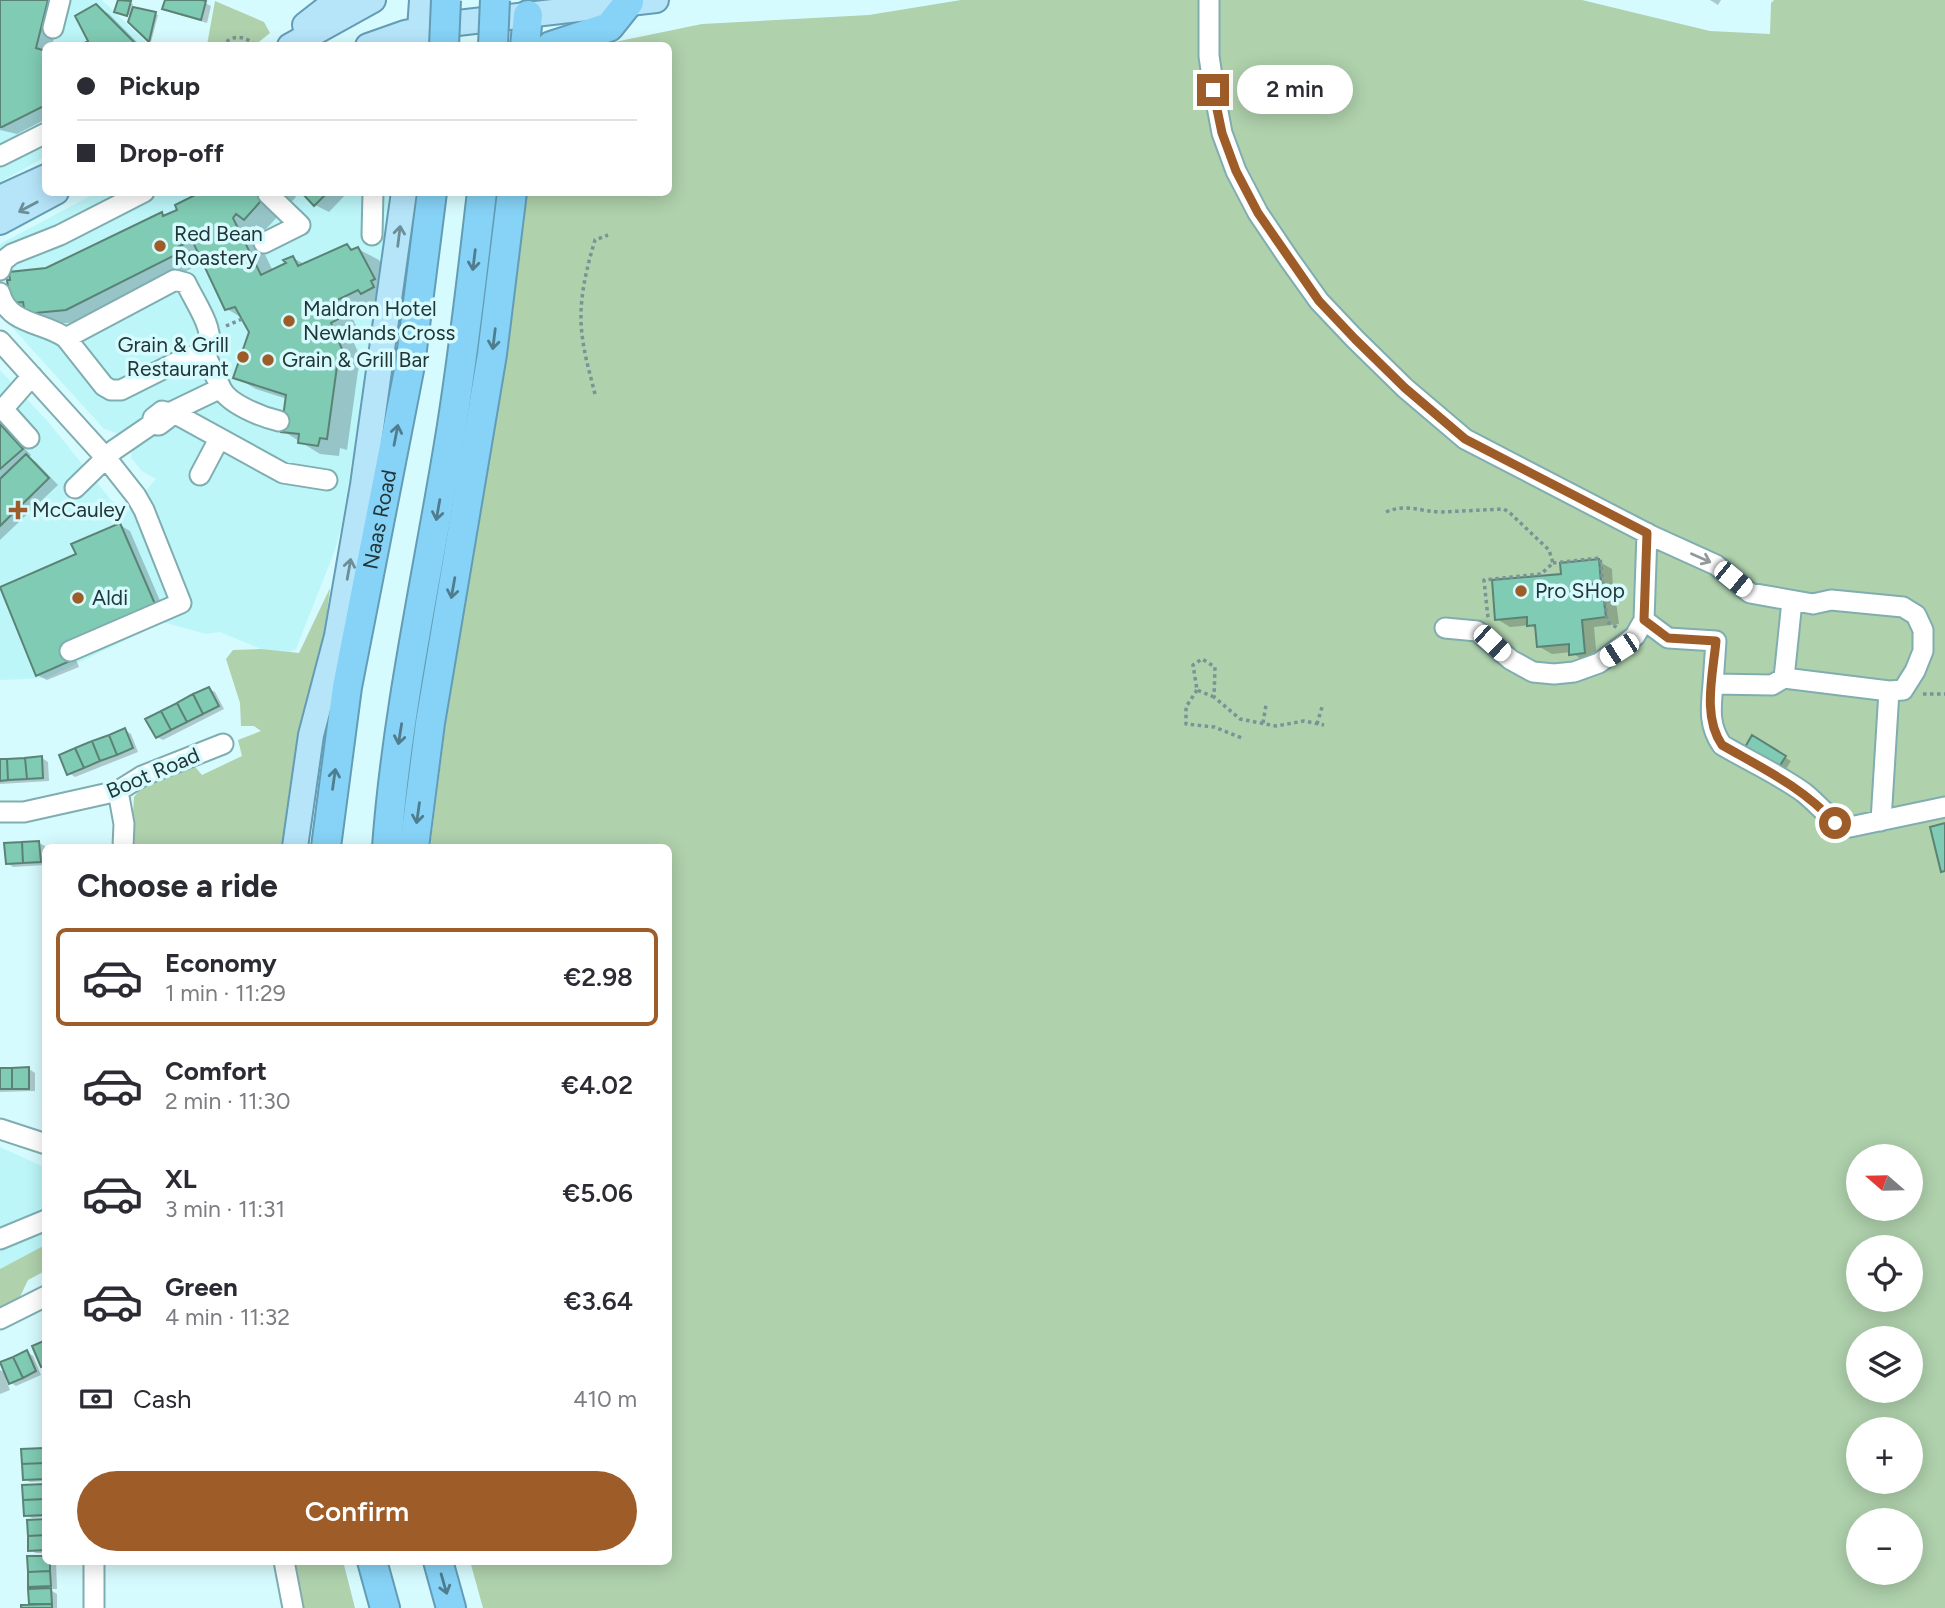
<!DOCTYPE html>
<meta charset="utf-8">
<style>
:root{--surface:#fff;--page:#f7f7f7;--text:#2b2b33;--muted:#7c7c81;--line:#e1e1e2;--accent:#9e5d28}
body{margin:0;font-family:Figtree,sans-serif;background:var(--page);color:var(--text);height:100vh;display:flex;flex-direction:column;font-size:26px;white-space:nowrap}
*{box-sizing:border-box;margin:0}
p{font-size:23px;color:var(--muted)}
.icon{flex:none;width:38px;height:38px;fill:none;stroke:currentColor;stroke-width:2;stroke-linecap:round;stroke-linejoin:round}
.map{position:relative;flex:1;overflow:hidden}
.details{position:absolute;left:42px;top:844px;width:630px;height:721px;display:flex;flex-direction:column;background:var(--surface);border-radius:10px;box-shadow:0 4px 18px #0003}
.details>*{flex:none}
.banner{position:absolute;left:42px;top:42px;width:630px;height:154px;border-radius:10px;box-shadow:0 4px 18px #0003;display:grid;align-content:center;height:154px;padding:0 35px;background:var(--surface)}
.needle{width:46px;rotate:290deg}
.controls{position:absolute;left:1846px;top:1144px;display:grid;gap:14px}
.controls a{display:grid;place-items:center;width:77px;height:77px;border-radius:50%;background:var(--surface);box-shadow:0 4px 18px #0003;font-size:35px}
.end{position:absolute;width:32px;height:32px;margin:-16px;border:9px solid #9e5d28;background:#fff;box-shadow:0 0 0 4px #fff}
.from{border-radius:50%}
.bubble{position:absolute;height:49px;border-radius:24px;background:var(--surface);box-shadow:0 4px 18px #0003;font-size:23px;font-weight:600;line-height:49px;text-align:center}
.car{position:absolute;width:21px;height:42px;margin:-21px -10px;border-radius:9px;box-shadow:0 0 5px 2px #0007;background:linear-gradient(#fff 24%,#345 0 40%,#fff 0 76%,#345 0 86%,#fff 0)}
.banner b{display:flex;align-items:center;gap:24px;height:66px;font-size:26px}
.banner b+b{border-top:2px solid var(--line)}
.banner i{width:18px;height:18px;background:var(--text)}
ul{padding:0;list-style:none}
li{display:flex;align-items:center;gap:21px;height:98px;margin:0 14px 10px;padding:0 21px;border:4px solid transparent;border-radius:10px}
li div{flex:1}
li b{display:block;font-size:26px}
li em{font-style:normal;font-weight:600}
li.current{border-color:var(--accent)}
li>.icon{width:63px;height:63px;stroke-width:1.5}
h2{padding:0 35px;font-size:32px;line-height:84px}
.pay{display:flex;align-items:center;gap:18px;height:77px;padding:0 35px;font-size:26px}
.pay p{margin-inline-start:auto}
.action{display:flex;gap:14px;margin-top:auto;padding:14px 35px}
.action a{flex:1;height:80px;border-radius:42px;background:var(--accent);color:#fff;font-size:28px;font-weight:600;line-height:80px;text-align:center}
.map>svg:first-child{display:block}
</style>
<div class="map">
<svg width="1945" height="1608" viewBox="0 0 1945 1608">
<rect width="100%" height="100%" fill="#d6fbfe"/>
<path fill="#bcf6f9" d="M0,0H102L149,45L46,46L45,157L0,182Z
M96,193H389L385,255L342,524L335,550L296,649L287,653L261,649L220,632L206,634L163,622L47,678L0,680V370L50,424L111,500L128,511L156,479L142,471L131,458L132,447L119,434L104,429L0,314V244Z
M0,1147L46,1168L45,1245L0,1269Z"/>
<path fill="#afd1ac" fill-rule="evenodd" d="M961,0H1582L1710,31L1770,34L1771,3L1774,0H1945V1608H483L470,1561H668V847H430L445,729L507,342L524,193L668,192V46L600,45L702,24L869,15ZM1858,1157H1911V1209H1858ZM1858,1248H1911V1300H1858ZM1858,1339H1911V1391H1858ZM1858,1430H1911V1482H1858ZM1858,1521H1911V1573H1858Z
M215,1L264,22L270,33L255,45H207Z
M330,588L320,671L292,847H131L134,797L144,784L191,762L202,775L242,756L238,740L261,731L254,726H241L240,703L226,659L233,650L261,649L299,653Z
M45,1245V1271L28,1280L19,1299L0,1308V1269Z
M295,1561H343L355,1608H303Z"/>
<path fill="#0003" d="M0,0H63L52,46H46V119L17,134L0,130Z
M120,0L133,4L132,8L158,15L151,42L130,22L132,16L116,11Z
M166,0H197L205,3L211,6L207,23L170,12L164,9Z
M1710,0H1721L1718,5Z
M96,6L109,14L141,46H83L91,41Z
M206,192H291L296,197L265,230L256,225L253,230L273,271L288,264L293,258L306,265L347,246L354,250L358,249L379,260L394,291L351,315L358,330L350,334L362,361L358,371L347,450L340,448L339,456L320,454L283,431L287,399L256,389L235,377L251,332L244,319L227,309L202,257L198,259L200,264L87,321L47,325L12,302L46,270L162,214L166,217Z
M303,192H348L329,212L315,205Z
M0,424L31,455L29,457L36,462L58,485L0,540Z
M120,525L130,531L164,610L72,650L79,667L47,680L37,675L1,589L78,555Z
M1598,561L1612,569L1613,590L1599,591V595L1603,594L1616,602L1619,624L1594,627L1597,660L1584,661L1571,652L1552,654L1538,646L1537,629L1530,625L1510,627L1497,619L1563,575Z
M209,689L215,692L224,709L163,740L157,737Z
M125,730L131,734L138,752L75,777L69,773Z
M1753,738L1791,761L1784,772Z
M42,758L48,762L49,781L0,784V761Z
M39,843L45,846L46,865L13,867L7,863Z
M0,1069H29L35,1073V1091L0,1092Z
M27,1352L33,1356L41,1375L16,1386L6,1380L10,1390L0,1394V1370L6,1373Z
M44,1450L46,1481L30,1482L24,1478Z
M46,1486V1517L32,1518L26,1515L24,1487Z
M46,1521V1553H36L30,1550Z
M46,1561H56L57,1589H49L57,1594V1608H22L31,1606L30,1591H38L30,1586Z"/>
<path fill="#80cbb3" stroke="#5b8375" stroke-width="2" d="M0,0H48L36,48L46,51V105L2,127H0Z
M118,0L131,1L127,16L114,12Z
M165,0H202L206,1L201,20L162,9Z
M96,4L138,46H79L88,41L75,16Z
M133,7L156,12L149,42L128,22Z
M201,192H269L244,220L236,214L233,218L261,275L286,263L283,260L293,256L298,266L347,244L351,250L358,247L375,279L371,281L374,287L361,294L358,290L331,303L338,319L331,323L342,349L338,359L327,439L320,438L318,446L298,443L299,434L281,432L286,395L233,378L249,332L235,307L225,310L192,240L178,247L181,252L66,310L25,314L23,302L10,303L7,280H10L9,272L46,268L162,212L163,216L177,210L175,205Z
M301,192H328L314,206Z
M0,424L23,449L0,469Z
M26,454L49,478L0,526V479Z
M120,523L155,604L63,645L70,661L36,676L0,587L76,554L71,544Z
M1599,559L1601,583L1586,584L1587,594L1603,593L1606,617L1582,620L1585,653L1569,655V644L1537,647L1535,625L1527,626V617L1495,620L1492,580L1561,574L1560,563Z
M209,687L219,706L203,714L193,694Z
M193,694L203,714L187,722L177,703Z
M177,703L187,722L171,730L161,711Z
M161,711L171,730L156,738L145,719Z
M125,728L133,748L117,755L109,735Z
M109,735L117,755L100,761L92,741Z
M1752,735L1786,756L1777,770L1744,749Z
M92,741L100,761L84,768L75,748Z
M75,748L84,768L67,775L59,755Z
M42,756L43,778L27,779L25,758Z
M25,758L27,779L8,780L7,759Z
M0,759H7L8,780L0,781Z
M1945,823V871L1941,872L1930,827Z
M39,841L41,862L23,863L22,842Z
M22,842L23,863L6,864L4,843Z
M29,1067V1089H12V1068Z
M0,1068H12V1089H0Z
M46,1340V1365L41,1367L32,1346Z
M27,1350L36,1371L23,1378L13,1357Z
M13,1357L23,1378L9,1384L0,1362Z
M44,1448L45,1463L22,1464L21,1449Z
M45,1463L46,1479L23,1480L22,1464Z
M45,1484L46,1499L23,1500L22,1485Z
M46,1499V1515L24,1516L23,1500Z
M46,1519V1535L28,1536L27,1520Z
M46,1535V1550L28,1551V1536Z
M27,1556H46V1561H50V1571L28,1572Z
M50,1571L51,1586L28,1587V1572Z
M51,1588L52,1604H29L28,1589Z
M52,1604V1608H21V1605Z"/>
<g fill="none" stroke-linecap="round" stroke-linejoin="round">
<defs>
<path id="minor" d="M1209,0V56L1214,90L1222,133L1236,171L1258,213L1289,259L1319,301L1355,339L1405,388L1465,439L1652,536L1716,565L1750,593L1813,604L1831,600L1903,607L1916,615L1923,630V651L1915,671L1903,690L1889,691L1784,678L1772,685L1713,684L1716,641L1668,638L1644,620
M53,28L60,0
M0,156L46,133
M372,235L373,192
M264,243L300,225L268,194
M0,270L3,261L12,254L60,235L144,192
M175,280L186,283C195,303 220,335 205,354L187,357L121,390H111L104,386L66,338Z
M0,293C8,325 45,322 66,338
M0,341L106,458L136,496L144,510L181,603L70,651
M221,388C228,404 262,417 279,421
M172,412L283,473L327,480
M169,413L221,388L205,354
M29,438L3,409L32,376
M200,475L219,439
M75,488L114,450L152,424L159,425L167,419L169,413L162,411L153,418L152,424
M1445,628L1477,631L1511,660L1533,672L1554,674L1574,672L1599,663L1635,636L1644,620L1647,533
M1784,678L1792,601
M1713,684C1711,707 1708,725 1722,745C1749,761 1778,774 1803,792C1820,805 1829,821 1850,827L1945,807
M118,791L124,824L123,847
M0,812H24L118,791L142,776L223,744
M1881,821L1889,691
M0,1129L46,1144
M0,1239L46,1220
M0,1319L46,1296
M284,1561L293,1608
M94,1608V1561"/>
<path id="major" d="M305,25L337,0
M419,45L422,0
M290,46L373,0
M368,46L405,33L449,24L656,0
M0,198L46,177
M0,222L56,192
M295,847L311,735L337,636L363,485L404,192"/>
<g id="highway">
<path d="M525,46L528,15"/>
<path d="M551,46L609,27L629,2"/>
<path id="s1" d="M326,847L347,687L410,365L432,192"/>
<path d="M387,847C397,712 427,578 449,444C463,361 472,277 482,192"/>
<path d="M414,847L430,723L492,354L512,192"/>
<path d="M372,1561L385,1608"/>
<path d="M438,1561L451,1608"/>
</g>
</defs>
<use href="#minor" stroke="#80adb0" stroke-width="23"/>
<use href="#major" stroke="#639cb4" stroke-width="28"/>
<use href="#highway" stroke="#639cb4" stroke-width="32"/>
<path stroke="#789496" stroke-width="3.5" stroke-dasharray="3.5 3.5" stroke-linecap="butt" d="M221,46C234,34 243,35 257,46
M226,326L242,319
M595,394C590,374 584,354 582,334C578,303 586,270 595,240L608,235
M1386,512C1407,503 1421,512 1442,512C1462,511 1483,510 1504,509L1510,513L1549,550L1553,563L1541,574L1484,580L1488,618
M1553,563L1600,558L1607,622L1618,628
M1197,690L1186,707V724L1214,727L1242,738
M1923,694H1945
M1214,697L1197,690L1193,665L1202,659L1215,667L1214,697L1240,719L1276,726L1304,721L1324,725
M1263,723L1266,705
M1317,724L1322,707"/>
<use href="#minor" stroke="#fff" stroke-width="19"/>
<use href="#major" stroke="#b6e5fa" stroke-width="24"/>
<use href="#highway" stroke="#86d3f7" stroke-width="28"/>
<defs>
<path id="highway-bridge" d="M444,46L446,0
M493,46L495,0"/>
</defs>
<use href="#highway-bridge" stroke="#639cb4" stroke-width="32" stroke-linecap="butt"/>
<use href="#highway-bridge" stroke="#86d3f7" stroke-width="28"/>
</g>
<defs><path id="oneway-shaft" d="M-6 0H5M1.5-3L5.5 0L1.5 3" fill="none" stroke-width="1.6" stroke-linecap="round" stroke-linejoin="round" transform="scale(1.75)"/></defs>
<g stroke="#6c8e98">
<use href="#oneway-shaft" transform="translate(28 207) rotate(152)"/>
<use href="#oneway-shaft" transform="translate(399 236) rotate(-83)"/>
<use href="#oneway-shaft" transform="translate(349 569) rotate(-80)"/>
</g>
<g stroke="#507d8d">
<use href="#oneway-shaft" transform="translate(474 260) rotate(97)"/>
<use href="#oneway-shaft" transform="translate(494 339) rotate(97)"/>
<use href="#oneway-shaft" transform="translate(396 435) rotate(-79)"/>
<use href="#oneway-shaft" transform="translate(438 510) rotate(100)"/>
<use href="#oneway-shaft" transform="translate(453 588) rotate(100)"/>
<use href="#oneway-shaft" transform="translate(400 734) rotate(99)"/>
<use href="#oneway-shaft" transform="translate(334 779) rotate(-82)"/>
<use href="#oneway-shaft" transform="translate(418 813) rotate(98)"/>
<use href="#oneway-shaft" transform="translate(444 1584) rotate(74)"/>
</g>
<use stroke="#919a9b" href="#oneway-shaft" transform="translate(1701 558) rotate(24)"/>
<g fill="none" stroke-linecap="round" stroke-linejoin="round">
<path stroke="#9e5d28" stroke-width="9" d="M1213,90L1222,133L1236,171L1258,213L1319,301L1355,339L1405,388L1465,439L1647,533L1644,620L1668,638L1716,641C1713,674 1702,716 1722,745C1762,768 1804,788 1835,823"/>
</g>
<g fill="#9e5d28" stroke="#d6fbfe" stroke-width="2.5">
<circle cx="160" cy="246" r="7"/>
<circle cx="289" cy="321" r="7"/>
<circle cx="243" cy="357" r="7"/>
<circle cx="268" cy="360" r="7"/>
<path d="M14.5 499.5h7v7h7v7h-7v7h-7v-7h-7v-7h7z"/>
<circle cx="1521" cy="591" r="7"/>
<circle cx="78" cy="598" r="7"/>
</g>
<g text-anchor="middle" stroke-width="7" stroke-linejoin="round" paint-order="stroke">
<g font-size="21" fill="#233637" stroke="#d6fbfe" text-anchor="start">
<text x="174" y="241">Red Bean<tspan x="174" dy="24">Roastery</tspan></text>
<text x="303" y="316">Maldron Hotel<tspan x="303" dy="24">Newlands Cross</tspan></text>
<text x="229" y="352" text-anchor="end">Grain &amp; Grill<tspan x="229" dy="24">Restaurant</tspan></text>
<text x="282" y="367">Grain &amp; Grill Bar</text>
<text x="32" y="517">McCauley</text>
<text x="1535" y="598">Pro SHop</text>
<text x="92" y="605">Aldi</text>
</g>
<g font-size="21" fill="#233637" stroke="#d6fbfe">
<text dy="7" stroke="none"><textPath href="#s1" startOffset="332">Naas Road</textPath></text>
<text transform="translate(153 773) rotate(-23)" y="7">Boot Road</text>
</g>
</g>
</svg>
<div class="controls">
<a><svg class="needle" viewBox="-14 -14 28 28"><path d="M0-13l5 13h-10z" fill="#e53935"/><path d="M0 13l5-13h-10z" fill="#7c7c81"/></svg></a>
<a><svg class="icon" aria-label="locate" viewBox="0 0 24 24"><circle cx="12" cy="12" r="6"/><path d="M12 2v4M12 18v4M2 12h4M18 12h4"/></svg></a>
<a><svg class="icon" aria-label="layers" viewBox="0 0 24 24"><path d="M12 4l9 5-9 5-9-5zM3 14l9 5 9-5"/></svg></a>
<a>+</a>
<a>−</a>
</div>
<i class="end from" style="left:1835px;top:823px"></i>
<i class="end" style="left:1213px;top:90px"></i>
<div class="bubble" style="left:1237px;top:65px;width:116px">2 min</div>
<i class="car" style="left:1733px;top:579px;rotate:129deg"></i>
<i class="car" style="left:1492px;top:643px;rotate:133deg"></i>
<i class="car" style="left:1619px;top:650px;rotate:237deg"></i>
<div class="banner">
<b><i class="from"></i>Pickup</b>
<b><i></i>Drop-off</b>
</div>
<section class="details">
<h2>Choose a ride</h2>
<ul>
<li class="current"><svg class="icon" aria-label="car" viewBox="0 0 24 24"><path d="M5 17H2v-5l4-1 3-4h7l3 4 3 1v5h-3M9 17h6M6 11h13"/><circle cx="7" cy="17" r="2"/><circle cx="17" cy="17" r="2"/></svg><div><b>Economy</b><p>1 min · 11:29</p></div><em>€2.98</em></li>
<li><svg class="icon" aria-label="car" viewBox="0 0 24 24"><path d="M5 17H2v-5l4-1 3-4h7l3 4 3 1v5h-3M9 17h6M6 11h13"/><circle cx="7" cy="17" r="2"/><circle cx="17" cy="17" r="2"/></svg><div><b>Comfort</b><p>2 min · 11:30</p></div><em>€4.02</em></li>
<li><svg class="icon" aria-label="car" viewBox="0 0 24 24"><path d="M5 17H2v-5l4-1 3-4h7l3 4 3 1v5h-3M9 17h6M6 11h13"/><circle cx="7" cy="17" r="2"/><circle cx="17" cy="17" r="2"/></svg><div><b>XL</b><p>3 min · 11:31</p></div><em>€5.06</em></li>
<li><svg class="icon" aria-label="car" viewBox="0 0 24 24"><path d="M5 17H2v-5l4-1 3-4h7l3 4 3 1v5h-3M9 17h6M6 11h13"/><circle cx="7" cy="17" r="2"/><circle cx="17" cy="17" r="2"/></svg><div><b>Green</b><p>4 min · 11:32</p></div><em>€3.64</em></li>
</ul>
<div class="pay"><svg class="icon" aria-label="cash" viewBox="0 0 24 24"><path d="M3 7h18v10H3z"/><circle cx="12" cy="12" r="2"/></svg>Cash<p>410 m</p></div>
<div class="action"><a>Confirm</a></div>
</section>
</div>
